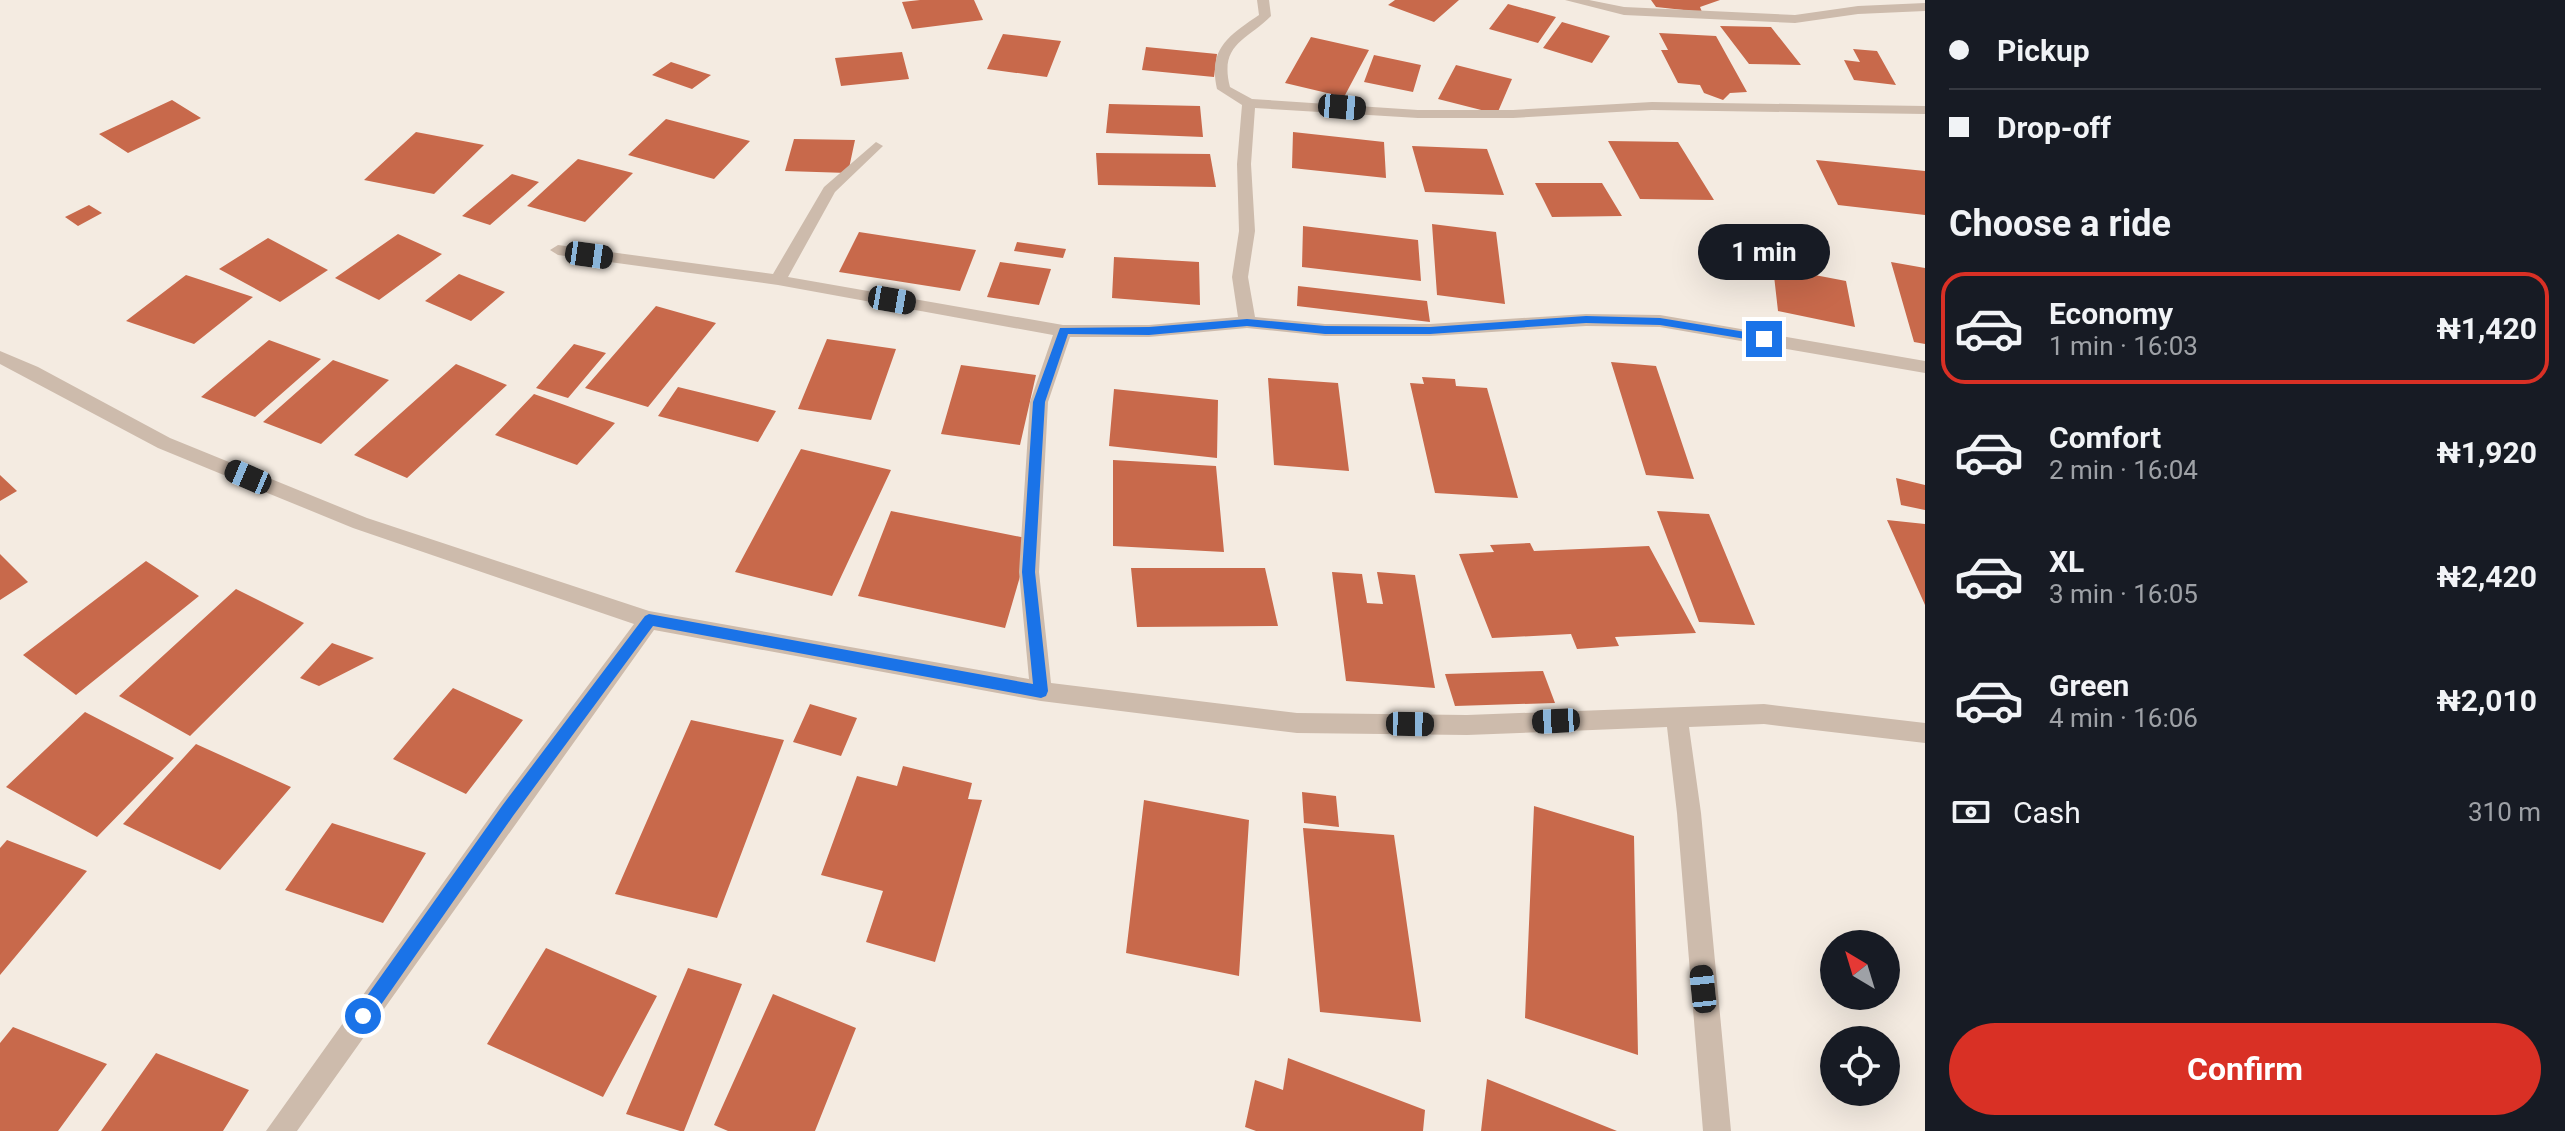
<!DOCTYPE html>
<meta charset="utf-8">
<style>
:root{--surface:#171b24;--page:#20242c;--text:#f1f3f6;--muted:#9ea1a6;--line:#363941;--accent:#d93025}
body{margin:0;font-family:Roboto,sans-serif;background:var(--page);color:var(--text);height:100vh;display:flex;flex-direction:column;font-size:30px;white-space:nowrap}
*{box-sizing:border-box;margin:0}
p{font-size:26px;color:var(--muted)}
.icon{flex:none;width:44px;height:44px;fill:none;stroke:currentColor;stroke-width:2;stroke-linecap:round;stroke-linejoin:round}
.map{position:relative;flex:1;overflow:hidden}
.side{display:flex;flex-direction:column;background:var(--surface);width:640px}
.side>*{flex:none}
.guide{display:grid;align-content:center;height:176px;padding:0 24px;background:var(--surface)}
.needle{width:52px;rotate:322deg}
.fabs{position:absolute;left:1820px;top:930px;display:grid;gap:16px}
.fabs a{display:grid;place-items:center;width:80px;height:80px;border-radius:50%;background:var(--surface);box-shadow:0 8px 32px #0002;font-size:40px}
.end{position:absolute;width:36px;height:36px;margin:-18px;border:10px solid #1a73e8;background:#fff;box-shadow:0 0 0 4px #fff}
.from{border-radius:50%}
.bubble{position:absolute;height:56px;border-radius:28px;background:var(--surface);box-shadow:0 8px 32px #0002;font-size:26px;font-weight:700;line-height:56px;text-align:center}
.car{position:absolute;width:24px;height:48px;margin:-24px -12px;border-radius:10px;box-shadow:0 0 6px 2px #0007;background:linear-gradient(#222 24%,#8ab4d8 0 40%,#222 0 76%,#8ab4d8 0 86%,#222 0)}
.guide b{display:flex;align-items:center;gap:28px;height:76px;font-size:30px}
.guide b+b{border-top:2px solid var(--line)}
.guide i{width:20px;height:20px;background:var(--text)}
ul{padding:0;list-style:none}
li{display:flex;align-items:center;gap:24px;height:112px;margin:0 16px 12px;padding:0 8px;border:4px solid transparent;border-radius:24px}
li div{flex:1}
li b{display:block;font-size:30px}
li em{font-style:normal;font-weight:700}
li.active{border-color:var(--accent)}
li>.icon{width:72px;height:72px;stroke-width:1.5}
h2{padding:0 24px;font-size:36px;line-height:96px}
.pay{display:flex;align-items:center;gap:20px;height:88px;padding:0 24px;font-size:30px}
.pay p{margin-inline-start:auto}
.primary-button{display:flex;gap:16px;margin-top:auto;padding:16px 24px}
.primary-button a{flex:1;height:92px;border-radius:48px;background:var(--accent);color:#fff;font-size:32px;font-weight:700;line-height:92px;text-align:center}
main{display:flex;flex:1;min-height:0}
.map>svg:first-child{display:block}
</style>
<main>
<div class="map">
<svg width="1925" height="1131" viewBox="0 0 1925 1131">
<rect width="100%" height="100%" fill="#f4ebe1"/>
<path fill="#c8694b" d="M920,0H974L983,20L912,29L902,2Z
M1395,0H1459L1434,22L1388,5Z
M1651,0H1720L1700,7L1702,12L1656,7Z
M1508,4L1556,17L1538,43L1489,29Z
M1562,22L1610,36L1592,63L1543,48Z
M1720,26L1771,27L1801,65L1749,64Z
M1659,33L1716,36L1747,92L1730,93L1723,100L1704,93L1700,85L1678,83L1661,50H1668Z
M1003,34L1061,41L1047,77L987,69Z
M1311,37L1369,50L1344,97L1285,83Z
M1146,47L1217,54L1214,77L1142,70Z
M1853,49L1877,51L1896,85L1854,80L1844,60L1860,62Z
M902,52L909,79L841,86L835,58Z
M1374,55L1421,65L1413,92L1364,82Z
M671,62L711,75L692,89L652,75Z
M1456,65L1512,79L1497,114L1438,99Z
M172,100L201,118L128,153L99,134Z
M1109,104L1200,106L1203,137L1106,133Z
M666,119L750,141L714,179L628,155Z
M416,132L484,145L434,194L364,180Z
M1293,132L1384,142L1386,178L1292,168Z
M794,139L855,140L848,173L785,171Z
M1608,141L1678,142L1714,200L1640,199Z
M1412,146L1487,149L1504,195L1425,192Z
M1096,153L1210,154L1216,187L1098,185Z
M578,159L633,173L585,222L527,206Z
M1816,160L1925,171V215L1838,205Z
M512,174L539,182L490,225L462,216Z
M1535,183H1602L1622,216L1552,217Z
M89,205L102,213L78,226L65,217Z
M1432,224L1496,232L1505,304L1437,295Z
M1303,226L1418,240L1421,281L1302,267Z
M859,232L976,250L960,291L839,272Z
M398,234L442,254L379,300L335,278Z
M268,238L328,270L280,302L219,269Z
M1017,242L1066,249L1063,258L1014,251Z
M1114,257L1199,262L1200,305L1112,298Z
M1000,262L1051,269L1039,305L987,297Z
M1891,262L1925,268V344L1914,342Z
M1773,267L1846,281L1855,327L1778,311Z
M459,274L505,292L471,321L425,301Z
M186,275L253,297L194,344L126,321Z
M1298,286L1427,301L1430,322L1297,306Z
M656,306L716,323L648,407L585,388Z
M827,339L896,349L871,420L798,409Z
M269,340L321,359L255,417L201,397Z
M574,344L606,353L568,398L536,388Z
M333,360L389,380L321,444L263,422Z
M1611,362L1656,366L1694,479L1646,475Z
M456,364L507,385L407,478L354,455Z
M961,365L1036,375L1020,445L941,434Z
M1422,377L1455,379L1456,386L1487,388L1518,498L1435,493L1410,383L1424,384Z
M1268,378L1338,383L1349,471L1274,465Z
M678,387L776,411L758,442L658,416Z
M1114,389L1218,400L1217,458L1109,446Z
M534,394L615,423L577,465L495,435Z
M801,449L891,470L832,596L735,572Z
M1113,460L1216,466L1224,552L1113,546Z
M0,475L17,491L0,501Z
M1896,478L1925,485V510L1901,505Z
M891,511L1031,539L1005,628L858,596Z
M1657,511L1709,514L1755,625L1699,622Z
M1887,520L1925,524V605Z
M1530,543L1534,551L1649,546L1696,633L1615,637L1619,646L1577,649L1571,634L1492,638L1459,554L1494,552L1490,545Z
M0,554L28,582L0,600Z
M146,561L199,596L76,695L23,655Z
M1131,568H1265L1278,626L1137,627Z
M1332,572L1362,574L1367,603L1383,604L1377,572L1415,575L1435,688L1346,681Z
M236,589L304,623L190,736L119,696Z
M332,643L374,658L319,686L300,678Z
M1543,671L1555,703L1455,706L1445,674Z
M453,688L523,720L466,794L393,759Z
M810,704L857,718L841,756L793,742Z
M85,712L174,758L97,837L6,787Z
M691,720L784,740L717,918L615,894Z
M196,744L291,787L220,870L123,824Z
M903,766L972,783L968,799L982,800L935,962L866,942L883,891L821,875L857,776L897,786Z
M1302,792L1336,796L1339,827L1304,823Z
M1144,800L1249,820L1239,976L1126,953Z
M1534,806L1634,836L1638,1055L1525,1018Z
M332,823L426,853L383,923L285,890Z
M1303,828L1394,835L1421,1022L1320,1012Z
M7,840L87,871L0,975V848Z
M546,948L657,996L603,1097L487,1044Z
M688,968L742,984L684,1131H680L626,1114Z
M773,994L856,1028L815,1131H728L714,1125Z
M13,1027L107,1064L58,1131H0V1043Z
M156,1053L249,1090L223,1131H101Z
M1288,1058L1425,1110L1423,1131H1256L1245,1127L1255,1080L1283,1090Z
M1487,1079L1617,1131H1481Z"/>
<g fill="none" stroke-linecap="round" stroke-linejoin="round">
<path fill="#cdbbac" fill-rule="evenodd" d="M1257,0H1269L1271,16C1246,41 1219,44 1230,87L1252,99L1418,110H1513L1652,102L1925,106V114L1652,110L1513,118H1418L1255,108L1251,164L1255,231L1248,277L1255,317L1325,324H1430L1586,314L1660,315L1925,361V373L1660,327L1586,326L1430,336H1325L1247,328L1149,337H1070L1048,402L1039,572L1051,683L1297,713L1467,715L1764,704L1925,723V743L1764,724L1689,727L1701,813L1731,1131H1703L1677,813L1667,727L1467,735L1297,733L1041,701L654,630L297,1131H266L500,803L634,624L353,528L158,448L0,364V351L38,367L170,438L367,518L649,611L1029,679L1019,572L1030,402L1053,335L778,285L558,255L550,250L558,245L773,274L824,187L876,142L883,146L835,192L788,277L1063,325H1149L1238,317L1232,277L1239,231L1237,164L1242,105L1217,89C1208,49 1228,36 1259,15Z
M1565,0H1589L1624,7L1795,15L1858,6L1925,3V11L1858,14L1795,23L1624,15Z"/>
</g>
<path fill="#1a73e8" d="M1586,316L1660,318L1764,335L1769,339L1764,342L1660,325L1586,323L1430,334H1325L1247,326L1149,335L1068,334L1045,402L1040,486L1035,572L1048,691L1046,696L1041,698L653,626L513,816L369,1022L363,1025L357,1022L355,1016L357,1010L502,806L645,616L649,614L1033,684L1022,572L1033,402L1060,328L1149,327L1247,319L1325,326L1430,327Z"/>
</svg>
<div class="fabs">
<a><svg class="needle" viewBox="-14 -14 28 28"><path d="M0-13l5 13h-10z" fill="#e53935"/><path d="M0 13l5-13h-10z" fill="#9ea1a6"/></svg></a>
<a><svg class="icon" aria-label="locate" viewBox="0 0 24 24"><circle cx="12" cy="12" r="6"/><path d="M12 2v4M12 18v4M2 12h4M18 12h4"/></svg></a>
</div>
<i class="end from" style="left:363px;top:1016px"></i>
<i class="end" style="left:1764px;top:339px"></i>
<div class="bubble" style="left:1698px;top:224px;width:132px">1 min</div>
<i class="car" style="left:1342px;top:107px;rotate:95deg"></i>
<i class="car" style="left:589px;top:255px;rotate:98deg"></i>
<i class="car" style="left:892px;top:300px;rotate:100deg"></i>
<i class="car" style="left:248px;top:477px;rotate:293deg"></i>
<i class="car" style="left:1556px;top:721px;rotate:267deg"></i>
<i class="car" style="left:1410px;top:724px;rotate:91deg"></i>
<i class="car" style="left:1703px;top:989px;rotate:354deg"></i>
</div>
<section class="side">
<div class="guide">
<b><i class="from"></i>Pickup</b>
<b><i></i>Drop-off</b>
</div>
<h2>Choose a ride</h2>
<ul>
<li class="active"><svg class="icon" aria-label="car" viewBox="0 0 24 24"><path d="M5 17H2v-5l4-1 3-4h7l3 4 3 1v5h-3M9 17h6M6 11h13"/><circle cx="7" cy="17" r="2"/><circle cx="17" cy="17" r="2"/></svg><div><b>Economy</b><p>1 min · 16:03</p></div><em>₦1,420</em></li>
<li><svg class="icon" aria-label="car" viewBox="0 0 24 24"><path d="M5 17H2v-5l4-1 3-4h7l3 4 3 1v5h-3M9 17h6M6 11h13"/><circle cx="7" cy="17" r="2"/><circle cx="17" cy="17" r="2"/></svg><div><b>Comfort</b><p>2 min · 16:04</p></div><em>₦1,920</em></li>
<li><svg class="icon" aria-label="car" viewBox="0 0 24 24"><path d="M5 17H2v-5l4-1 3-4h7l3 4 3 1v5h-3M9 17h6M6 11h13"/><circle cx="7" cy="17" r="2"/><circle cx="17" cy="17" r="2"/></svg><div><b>XL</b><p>3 min · 16:05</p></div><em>₦2,420</em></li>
<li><svg class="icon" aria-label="car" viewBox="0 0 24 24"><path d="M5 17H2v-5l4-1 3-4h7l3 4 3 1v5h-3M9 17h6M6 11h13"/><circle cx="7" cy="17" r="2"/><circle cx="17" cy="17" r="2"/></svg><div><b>Green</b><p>4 min · 16:06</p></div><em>₦2,010</em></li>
</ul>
<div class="pay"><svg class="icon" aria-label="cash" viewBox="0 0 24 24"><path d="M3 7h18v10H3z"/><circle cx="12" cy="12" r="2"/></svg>Cash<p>310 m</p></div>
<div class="primary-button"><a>Confirm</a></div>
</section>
</main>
